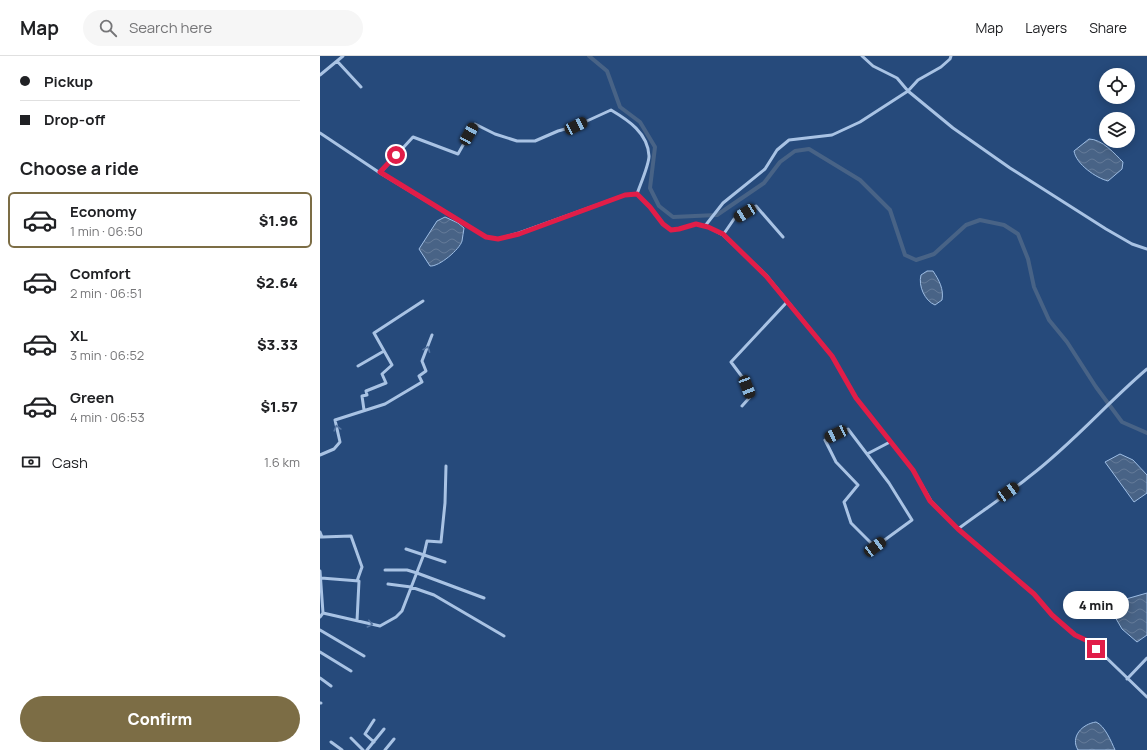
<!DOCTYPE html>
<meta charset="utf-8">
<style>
:root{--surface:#fff;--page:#f6f6f6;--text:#202124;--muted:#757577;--line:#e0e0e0;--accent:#7c6d45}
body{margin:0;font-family:Manrope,sans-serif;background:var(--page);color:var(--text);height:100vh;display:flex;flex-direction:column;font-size:15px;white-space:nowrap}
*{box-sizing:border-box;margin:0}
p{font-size:13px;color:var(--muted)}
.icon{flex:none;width:22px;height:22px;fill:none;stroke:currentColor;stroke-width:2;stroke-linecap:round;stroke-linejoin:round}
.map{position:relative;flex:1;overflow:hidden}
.sheet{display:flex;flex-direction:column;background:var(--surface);width:320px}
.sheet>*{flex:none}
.hud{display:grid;align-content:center;height:88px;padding:0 20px;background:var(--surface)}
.controls{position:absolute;left:779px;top:12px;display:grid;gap:8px}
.controls a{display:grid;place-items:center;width:36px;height:36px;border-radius:50%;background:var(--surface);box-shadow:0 2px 10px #0003;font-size:20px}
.end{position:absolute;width:18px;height:18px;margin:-9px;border:5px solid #e11d48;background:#fff;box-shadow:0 0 0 2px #fff}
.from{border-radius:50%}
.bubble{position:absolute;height:28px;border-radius:14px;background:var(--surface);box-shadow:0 2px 10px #0003;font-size:13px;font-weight:800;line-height:28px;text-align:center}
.car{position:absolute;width:12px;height:24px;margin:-12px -6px;border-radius:5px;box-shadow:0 0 3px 1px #0007;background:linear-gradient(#222 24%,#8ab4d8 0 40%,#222 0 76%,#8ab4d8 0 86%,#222 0)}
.hud b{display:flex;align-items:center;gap:14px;height:38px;font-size:15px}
.hud b+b{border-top:1px solid var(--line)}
.hud i{width:10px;height:10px;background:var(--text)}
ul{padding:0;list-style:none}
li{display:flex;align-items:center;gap:12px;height:56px;margin:0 8px 6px;padding:0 12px;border:2px solid transparent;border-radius:6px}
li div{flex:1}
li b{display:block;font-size:15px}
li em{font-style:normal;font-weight:800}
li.current{border-color:var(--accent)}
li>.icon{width:36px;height:36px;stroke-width:1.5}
h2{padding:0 20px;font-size:18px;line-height:48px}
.pay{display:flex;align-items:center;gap:10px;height:44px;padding:0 20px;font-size:15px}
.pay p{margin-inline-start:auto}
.button{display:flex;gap:8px;margin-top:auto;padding:8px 20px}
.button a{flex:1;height:46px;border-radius:24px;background:var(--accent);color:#fff;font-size:16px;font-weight:800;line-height:46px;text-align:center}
header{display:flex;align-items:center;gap:24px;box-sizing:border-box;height:56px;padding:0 20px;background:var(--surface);border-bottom:1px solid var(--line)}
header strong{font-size:19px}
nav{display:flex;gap:22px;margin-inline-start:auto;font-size:14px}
.search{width:280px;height:36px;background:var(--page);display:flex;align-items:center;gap:10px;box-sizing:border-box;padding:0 14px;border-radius:22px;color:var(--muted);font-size:15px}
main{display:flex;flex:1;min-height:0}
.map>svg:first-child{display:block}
</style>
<header>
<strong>Map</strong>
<div class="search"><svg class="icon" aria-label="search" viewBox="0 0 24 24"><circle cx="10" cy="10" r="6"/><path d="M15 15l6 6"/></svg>Search here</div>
<nav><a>Map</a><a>Layers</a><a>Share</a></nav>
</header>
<main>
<section class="sheet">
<div class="hud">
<b><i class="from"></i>Pickup</b>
<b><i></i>Drop-off</b>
</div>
<h2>Choose a ride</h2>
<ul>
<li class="current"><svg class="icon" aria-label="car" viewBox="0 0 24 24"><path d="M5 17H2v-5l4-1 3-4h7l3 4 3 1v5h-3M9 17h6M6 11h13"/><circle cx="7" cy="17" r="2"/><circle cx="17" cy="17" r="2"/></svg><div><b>Economy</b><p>1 min · 06:50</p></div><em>$1.96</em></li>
<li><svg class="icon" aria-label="car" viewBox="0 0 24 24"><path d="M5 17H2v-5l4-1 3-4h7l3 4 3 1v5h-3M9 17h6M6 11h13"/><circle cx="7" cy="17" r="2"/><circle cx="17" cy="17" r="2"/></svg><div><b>Comfort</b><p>2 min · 06:51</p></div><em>$2.64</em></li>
<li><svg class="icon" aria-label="car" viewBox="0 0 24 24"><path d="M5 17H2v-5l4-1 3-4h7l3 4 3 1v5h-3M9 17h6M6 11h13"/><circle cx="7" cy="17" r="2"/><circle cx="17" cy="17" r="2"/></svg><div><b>XL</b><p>3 min · 06:52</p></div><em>$3.33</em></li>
<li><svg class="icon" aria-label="car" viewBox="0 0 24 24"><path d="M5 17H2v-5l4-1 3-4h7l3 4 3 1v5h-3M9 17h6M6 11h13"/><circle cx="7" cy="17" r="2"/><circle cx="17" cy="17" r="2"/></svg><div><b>Green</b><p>4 min · 06:53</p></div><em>$1.57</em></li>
</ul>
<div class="pay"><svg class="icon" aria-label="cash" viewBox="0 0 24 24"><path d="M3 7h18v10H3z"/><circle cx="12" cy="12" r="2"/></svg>Cash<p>1.6 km</p></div>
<div class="button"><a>Confirm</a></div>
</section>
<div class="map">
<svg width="827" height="694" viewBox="0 0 827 694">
<defs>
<pattern id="water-waves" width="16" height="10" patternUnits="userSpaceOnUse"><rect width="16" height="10" fill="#486386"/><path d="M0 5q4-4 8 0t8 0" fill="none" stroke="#637a98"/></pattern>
</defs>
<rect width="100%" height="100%" fill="#264a7b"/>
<path fill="url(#water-waves)" stroke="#9ebee5" d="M769,83C782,83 795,98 803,106L802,113L788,125C776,122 756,108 754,95Z
M125,161L138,167L144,172C143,176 143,181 142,185C140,193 119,211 110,210L99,193L117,165Z
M607,215H613C619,224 624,233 622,244L615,249C605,245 598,230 601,219Z
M800,398L813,404L827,419V437L814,446L785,406Z
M827,537V579L817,586L802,573L791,554L799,545Z
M776,666C785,670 791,685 795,694H758C750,681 762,668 776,666Z"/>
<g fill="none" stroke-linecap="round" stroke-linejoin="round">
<path stroke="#486386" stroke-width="4" d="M269,0L287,15L300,51L320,66L335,91L330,132L339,150L353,161L397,159L444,127L460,106L475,95L489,93L540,124L570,154L585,199L596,204L614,198L646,169L660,164L684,169L698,178L708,203L714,231L729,264L747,286L776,331L802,366L827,377"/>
<path stroke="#a9c3e4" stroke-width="3" d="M542,0L553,10L577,22L588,35L633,72L690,112L786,173L812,188L827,193
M17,5L23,0
M0,19L17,5L41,31
M0,77L60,117L166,181L178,183L199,177L305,139L317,138L330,151L343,168L351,174L359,173L376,168L388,171L403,179L446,219L512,300L536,342L593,414L611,445L638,473L714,538L732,559L755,579L770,586L827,641
M60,117L93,81L138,98L155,68L175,78L197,85H215L238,75L256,70L291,54C308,64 328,77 329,100C329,109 320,129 317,138
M385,170L403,147L445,113L457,94L469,84L512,79L540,66L588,35L598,24L621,11L630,3L631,0
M403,179L414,163L436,150L463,181
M38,310L64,295
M422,350L431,340L423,322L411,306L467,246
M44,354L42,340L47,339L46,335L66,327L62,318L72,309L54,277L103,245
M528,373L569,427L592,464L555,491L531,467L524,446L538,429L516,406L505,384Z
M547,398L570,386
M0,399L14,393L20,386L15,364L65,348L102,326L99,320L106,315L102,305L112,279
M638,473C662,455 687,439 710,420C752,388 787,347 827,313
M0,476L2,481H0
M2,481L31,480L42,511L37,525
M86,493L125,506
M65,514H87L97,517L164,542
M0,515L3,557
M1,522L39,525L37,565
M68,528L91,531L114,539L184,580
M0,561L3,557L60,570L76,561L82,555L104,498L107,485L121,486L125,447L126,410
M0,574L44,600
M0,596L31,615
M0,622L11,630
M807,623L827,602
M0,647H1
M54,664L45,678L54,686
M31,682L43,694
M11,686L22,694
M47,694L64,673
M65,694L74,683"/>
</g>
<defs><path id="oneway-chevron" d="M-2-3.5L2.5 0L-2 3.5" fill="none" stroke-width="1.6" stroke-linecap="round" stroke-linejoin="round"/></defs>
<g stroke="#5474a0">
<use href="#oneway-chevron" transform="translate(107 293) rotate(-69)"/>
<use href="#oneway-chevron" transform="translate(17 372) rotate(-105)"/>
<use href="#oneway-chevron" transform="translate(50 568) rotate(13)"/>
</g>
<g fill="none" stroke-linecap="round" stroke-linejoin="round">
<path stroke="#e11d48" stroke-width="5" d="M76,99L60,116L166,181L178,183L199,178L305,139L317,138L330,151L343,168L351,174L359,173L376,168L388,171L403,178L446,220L512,300L536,342L593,414L610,445L638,473L714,538L732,559L755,579L770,586L776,593"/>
</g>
</svg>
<div class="controls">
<a><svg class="icon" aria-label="locate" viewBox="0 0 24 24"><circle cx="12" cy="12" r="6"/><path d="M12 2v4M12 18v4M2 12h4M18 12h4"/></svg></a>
<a><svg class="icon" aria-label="layers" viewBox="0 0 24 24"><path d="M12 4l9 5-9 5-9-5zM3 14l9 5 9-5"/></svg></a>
</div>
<i class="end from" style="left:76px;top:99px"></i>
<i class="end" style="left:776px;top:593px"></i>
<div class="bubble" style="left:743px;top:535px;width:66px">4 min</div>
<i class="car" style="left:256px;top:70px;rotate:64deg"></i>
<i class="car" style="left:149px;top:78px;rotate:29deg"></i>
<i class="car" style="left:425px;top:157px;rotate:239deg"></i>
<i class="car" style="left:427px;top:331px;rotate:159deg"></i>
<i class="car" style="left:516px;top:378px;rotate:245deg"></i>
<i class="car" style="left:688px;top:436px;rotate:55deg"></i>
<i class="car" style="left:555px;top:491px;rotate:53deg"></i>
</div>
</main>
